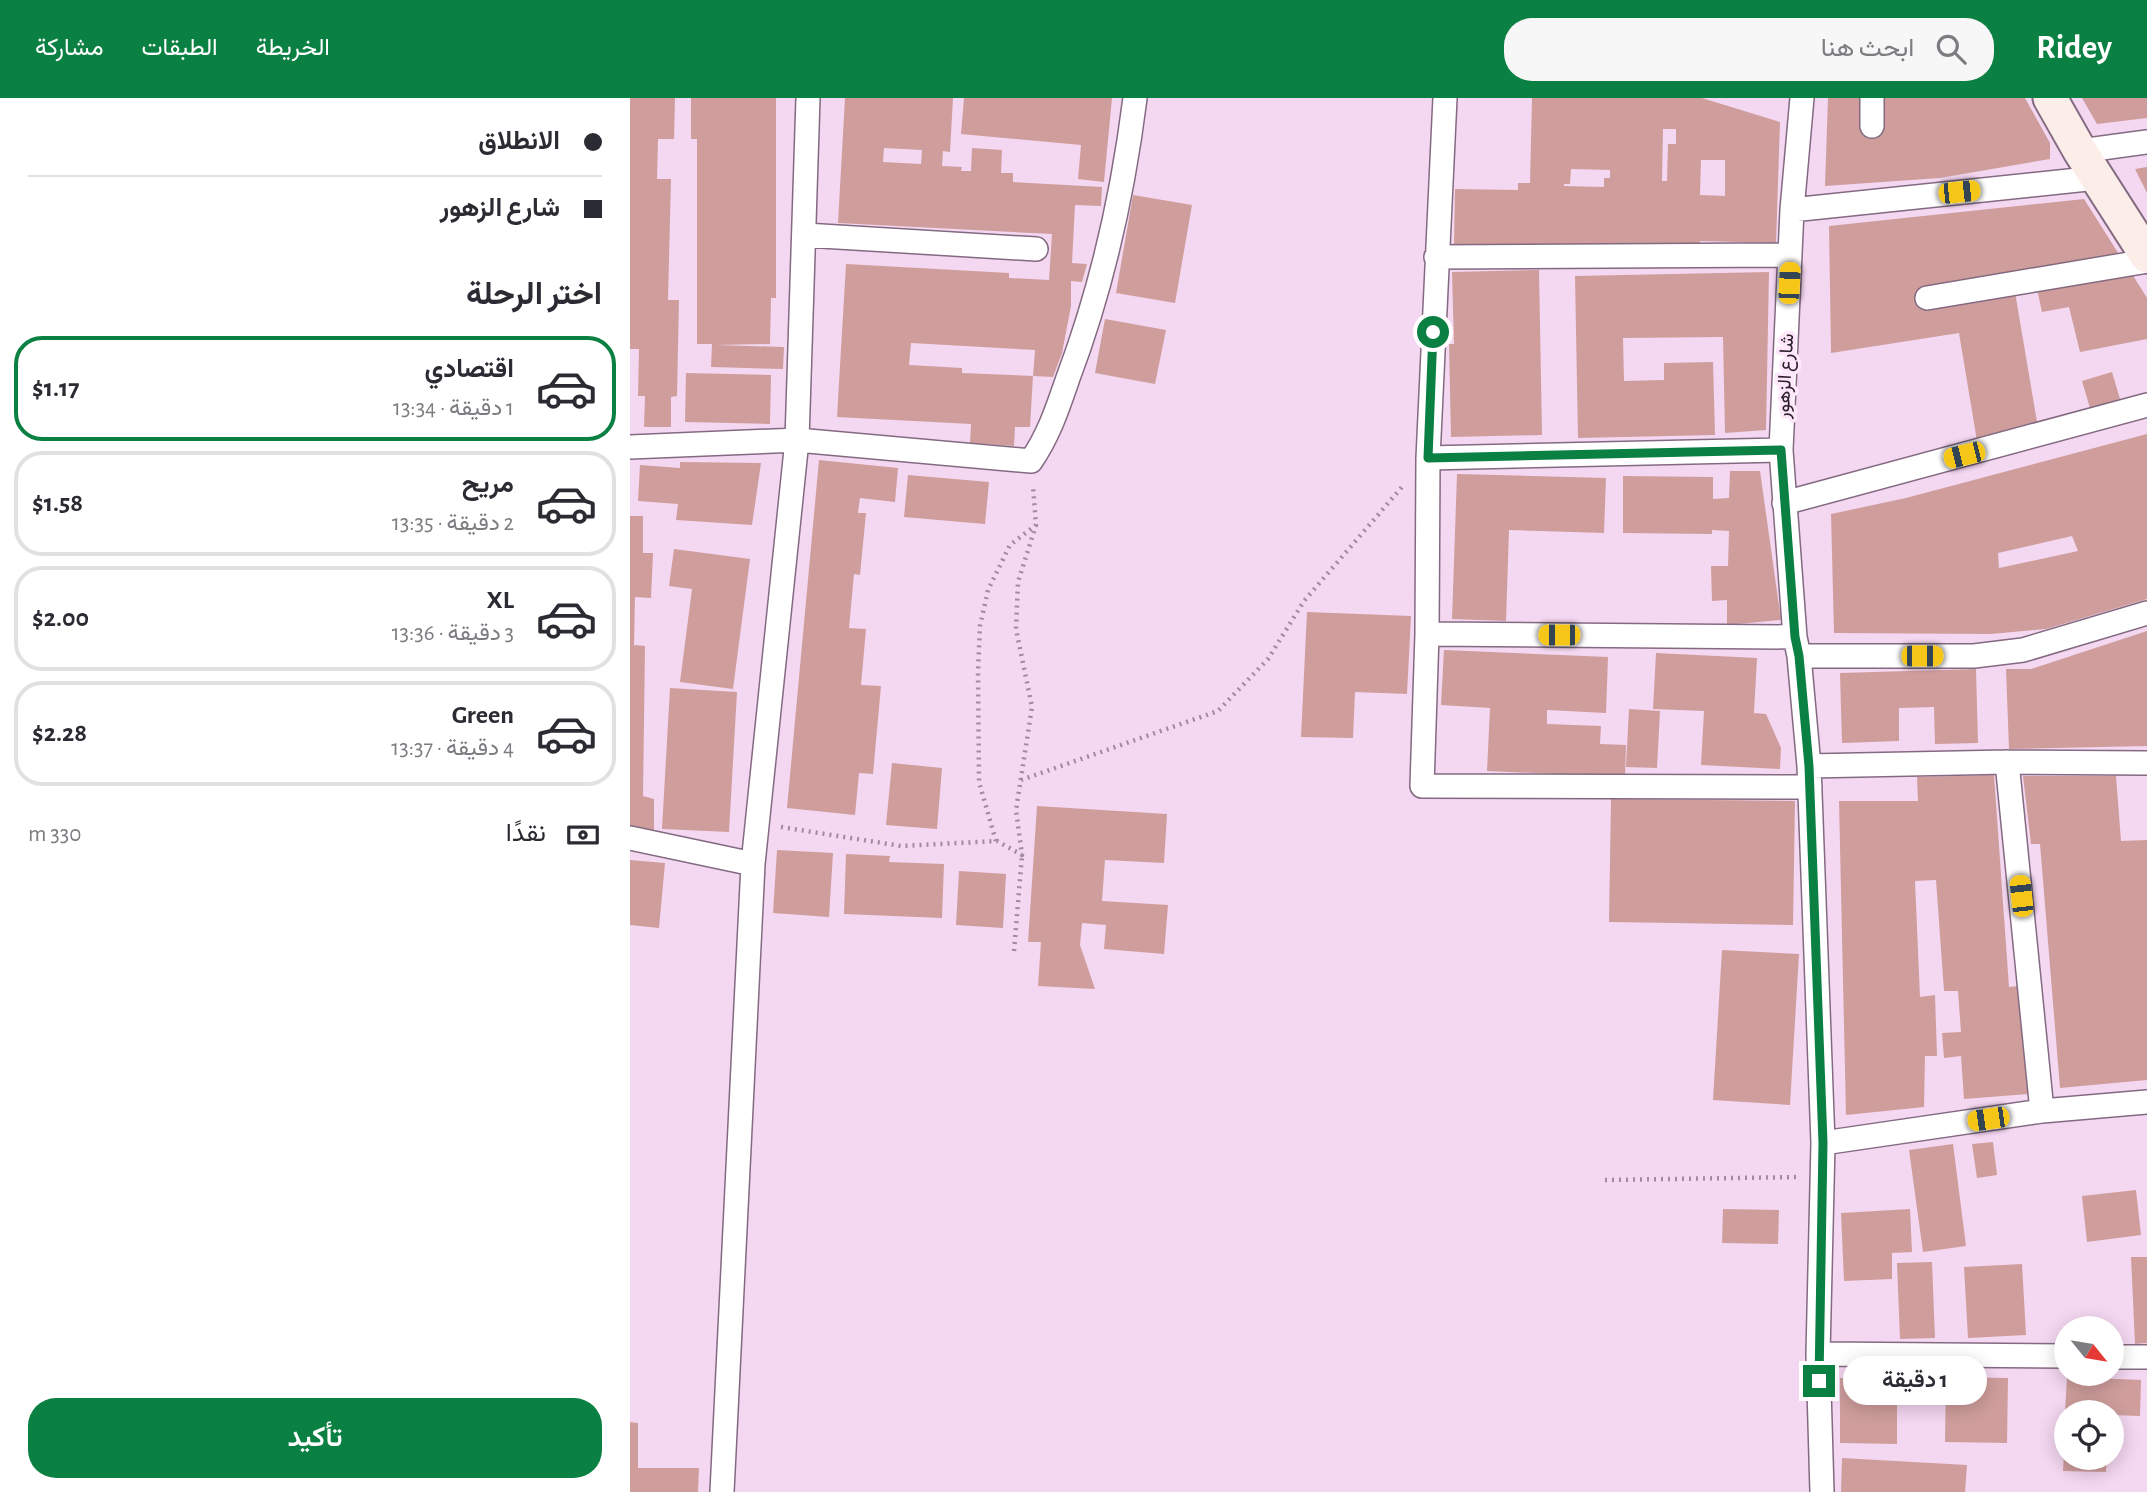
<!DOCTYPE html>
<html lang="ar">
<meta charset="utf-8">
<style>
:root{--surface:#fff;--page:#f7f7f7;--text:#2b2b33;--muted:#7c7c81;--line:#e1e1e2;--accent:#0b8043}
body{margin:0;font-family:"Alegreya Sans",Vazirmatn,sans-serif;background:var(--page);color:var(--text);direction:rtl;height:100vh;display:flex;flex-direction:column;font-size:26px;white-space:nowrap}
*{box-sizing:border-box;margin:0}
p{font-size:23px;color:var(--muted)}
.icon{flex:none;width:38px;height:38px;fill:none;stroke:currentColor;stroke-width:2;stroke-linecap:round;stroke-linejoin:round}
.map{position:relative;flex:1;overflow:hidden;direction:ltr}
.side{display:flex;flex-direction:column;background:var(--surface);width:630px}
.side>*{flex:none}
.hud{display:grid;align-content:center;height:154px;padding:0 28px;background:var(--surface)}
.needle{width:46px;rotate:120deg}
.fabs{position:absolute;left:1424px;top:1218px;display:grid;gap:14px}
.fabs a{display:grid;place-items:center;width:70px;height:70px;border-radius:50%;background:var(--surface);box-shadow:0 4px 18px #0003;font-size:35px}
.end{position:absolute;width:32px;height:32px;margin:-16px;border:9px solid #0b8043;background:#fff;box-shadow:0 0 0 4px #fff}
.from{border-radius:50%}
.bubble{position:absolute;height:49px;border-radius:24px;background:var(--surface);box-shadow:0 4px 18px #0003;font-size:23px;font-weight:600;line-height:49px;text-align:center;direction:rtl}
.car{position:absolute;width:21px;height:42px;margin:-21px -10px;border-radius:9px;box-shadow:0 0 5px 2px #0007;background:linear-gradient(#f5c518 24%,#345 0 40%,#f5c518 0 76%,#345 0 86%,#f5c518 0)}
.hud b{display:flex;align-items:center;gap:24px;height:66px;font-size:26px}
.hud b+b{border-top:2px solid var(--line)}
.hud i{width:18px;height:18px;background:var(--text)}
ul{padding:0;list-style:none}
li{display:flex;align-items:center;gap:21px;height:105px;margin:0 14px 10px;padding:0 14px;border:4px solid var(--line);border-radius:28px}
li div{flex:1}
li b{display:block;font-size:26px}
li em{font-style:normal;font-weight:600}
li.active{border-color:var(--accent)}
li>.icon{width:63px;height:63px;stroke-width:1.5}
h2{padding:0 28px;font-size:32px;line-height:84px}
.pay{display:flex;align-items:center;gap:18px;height:77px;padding:0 28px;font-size:26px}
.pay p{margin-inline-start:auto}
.cta{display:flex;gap:14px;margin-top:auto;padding:14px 28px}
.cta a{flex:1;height:80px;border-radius:28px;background:var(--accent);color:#fff;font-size:28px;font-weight:600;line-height:80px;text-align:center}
header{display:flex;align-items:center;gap:42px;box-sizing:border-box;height:98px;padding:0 35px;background:var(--accent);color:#fff}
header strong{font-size:33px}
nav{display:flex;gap:38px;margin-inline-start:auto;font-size:24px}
.search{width:490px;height:63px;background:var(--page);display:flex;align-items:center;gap:18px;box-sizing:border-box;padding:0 24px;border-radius:28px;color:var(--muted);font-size:26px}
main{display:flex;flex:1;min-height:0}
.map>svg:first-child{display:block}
</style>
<header>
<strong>Ridey</strong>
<div class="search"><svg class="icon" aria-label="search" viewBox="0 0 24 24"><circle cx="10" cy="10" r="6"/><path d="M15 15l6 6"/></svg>ابحث هنا</div>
<nav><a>الخريطة</a><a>الطبقات</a><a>مشاركة</a></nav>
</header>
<main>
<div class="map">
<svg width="1517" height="1394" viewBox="0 0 1517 1394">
<rect width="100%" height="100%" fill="#f4d7f1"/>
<path fill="#cf9e9c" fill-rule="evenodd" d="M0,0H45L44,41H28L27,81H41L38,202H49L47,298L41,299V329H14L15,298H8L9,251H0Z
M61,0H146V200H141L140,246L86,247L154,249L153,271L81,269L82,246H67V41H61Z
M215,0H323L320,54L313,53L312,68L332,69L331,73H341L342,50L372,52L371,75H383V84L472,89L471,108L445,107L442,165L457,166L452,184L441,183V208L432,255L423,279L403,278L405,252L281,245L279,267L332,270V275L403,278L400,329H385L384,348L340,345L341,326L207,319L216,166L379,175V180L419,182L422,136L208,125ZM254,50L292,52L291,66L253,64Z
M334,0H482L474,84L448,81L451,47L331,36Z
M902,0H1072L1150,24L1146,145L1070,143L1069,151L824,146L825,91L888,92V85H900ZM1033,31H1046V46H1038L1037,83H1032ZM1071,62H1095V98L1070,97ZM941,71L980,72V80H974V89L934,88V86H940Z
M1198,0H1235L1234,36H1249V0H1395L1420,45V61L1310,80L1195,88Z
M1452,0H1517V20L1467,26Z
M1517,69V95L1505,71Z
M503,97L562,107L545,205L486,195Z
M1454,101L1492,161L1288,194L1290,209L1385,194L1407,324L1347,343L1329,235L1201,255L1199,128Z
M909,172L912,337L821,339L819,246H824L822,174Z
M1139,174L1136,332L1095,335L1093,239L993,240L994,283L1034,282V265L1083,264L1085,337L948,340L945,178Z
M1502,176L1517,200V241L1450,254L1439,209L1412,214L1407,191Z
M475,221L536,232L525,286L465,275Z
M1482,274L1490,301L1460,310L1452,283Z
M56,275L141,277L140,326L55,324Z
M1517,336V501L1416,531L1361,536L1204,535L1201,416L1276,400ZM1442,438L1448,453L1369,470L1368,455Z
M189,362L268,370L265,404L230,400L228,415H236L230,477L224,476L219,530L236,531L231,587L251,588L243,676L229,675L225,717L157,710Z
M50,364L131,365L122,427L46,422L48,406L8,403L10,367L50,370Z
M1100,373H1130L1151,522L1097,527V502L1082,503L1081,468H1098L1099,433L1082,432V436L993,435V378L1083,379V401L1099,400Z
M827,376L976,380L974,435L879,432L876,523L822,521Z
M278,377L359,384L355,426L274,419Z
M0,418H13V455H23L21,500L5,499L4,547L15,548L13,698L24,701V734L0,728Z
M44,451L120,461L103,591L50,584L62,491L39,488Z
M677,514L781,518L777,596L725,594L723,640L671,639Z
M1517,533V648L1379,651L1376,571H1401Z
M814,552L978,559L976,615L917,612V626L971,628L970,646L996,647L995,679L857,673L860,610L811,607Z
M1026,555L1127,560L1124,615L1136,616L1151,650L1150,671L1071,667L1074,613L1023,611Z
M1346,571L1348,645L1305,646L1304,609L1269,610V643L1212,645L1210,575Z
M40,590L107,594L99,734L32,731Z
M999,611L1030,613L1027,670L996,669Z
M262,665L312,670L307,731L256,727Z
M1364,677L1379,889L1388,888L1398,996L1334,1001L1331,958L1314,960L1312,935L1331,934L1328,893H1314L1306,782L1285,783L1290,899L1305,897L1307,958H1295L1294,1009L1216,1017L1209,703H1288L1287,679Z
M1393,678H1486L1491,743L1517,742V982L1430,990L1410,746H1401Z
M981,701L1165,703L1163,827L979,824Z
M407,708L537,716L534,765L475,762L472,803L538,807L534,856L474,851L476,827L452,825L450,847L465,891L408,888L411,844H398Z
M147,752L203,755L199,819L143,815Z
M216,756L260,758L259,764L314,766L312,820L214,816Z
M0,762L35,765L29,830L0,827Z
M329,773L376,776L373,830L326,827Z
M1092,852L1169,856L1160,1007L1083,1002Z
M1363,1044L1367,1077L1347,1080L1342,1046Z
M1323,1046L1336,1148L1293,1154L1279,1052Z
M1506,1092L1511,1137L1457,1144L1452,1098Z
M1093,1111L1149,1112L1148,1146L1092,1145Z
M1280,1111L1282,1154L1262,1155V1181L1214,1183L1211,1115Z
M1501,1159H1517V1245L1505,1246Z
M1302,1164L1305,1240L1270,1241L1267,1165Z
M1392,1166L1396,1237L1338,1240L1334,1169Z
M1316,1279L1378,1280L1377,1345L1315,1344Z
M1437,1279L1511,1282L1510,1318L1482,1317V1314H1435Z
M1210,1280H1267V1346L1210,1345Z
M0,1324L8,1325V1370H69L68,1394H0Z
M1435,1335H1437V1360H1477L1476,1374L1433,1373Z
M1212,1360L1337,1367L1335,1394H1211Z"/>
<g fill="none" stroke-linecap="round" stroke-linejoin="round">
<defs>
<path id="street" d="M815,0L798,360L797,536L792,688L1180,689
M1172,0L1162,112L1151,352L1165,539L1169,558L1179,668L1193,1045L1188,1256L1192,1394
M1242,28V0
M1450,53L1517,44
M1162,112L1467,80
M175,137L406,151
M806,159L1160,157
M1297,200L1517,163
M0,349L167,342L401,363C419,337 428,309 438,280C472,190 493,96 505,0
M798,360L1151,352
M1154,405L1517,307
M797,536L1165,539
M1169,558H1344L1393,552L1517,515
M1377,664L1412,1013
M1179,668L1377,664L1517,665
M0,740L123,766
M1193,1045L1412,1013L1517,1004
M1188,1256L1437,1258
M1482,1259H1517
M92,1394L123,766L167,342L178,0"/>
<path id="secondary" d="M1420,0L1450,53L1517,158"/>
</defs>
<use href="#street" stroke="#836a81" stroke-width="26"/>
<use href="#secondary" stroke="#836a81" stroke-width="37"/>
<path stroke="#a08b9e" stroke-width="4.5" stroke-dasharray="2 5" stroke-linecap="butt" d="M391,682L588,613L638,561L674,503L772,389
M151,729L271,748L367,743L392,757L386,712L402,609L386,531L388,484L406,427
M366,743L349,684L348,573L350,528L358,492L380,447L406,427L403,388
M384,853L392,757
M975,1082L1170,1079"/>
<use href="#street" stroke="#fff" stroke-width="23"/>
<use href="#secondary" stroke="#fbeee9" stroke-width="33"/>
</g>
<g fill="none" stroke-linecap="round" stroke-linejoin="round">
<path stroke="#0b8043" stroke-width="9" d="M803,234L798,360L1151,352L1165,539L1169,558L1179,668L1193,1045L1189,1283"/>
</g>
<g text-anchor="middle" stroke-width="7" stroke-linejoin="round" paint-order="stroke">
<g font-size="19" fill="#2b212a" stroke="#fee6fb">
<text transform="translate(1154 278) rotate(-87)" y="7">شارع الزهور</text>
</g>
</g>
</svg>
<div class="fabs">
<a><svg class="needle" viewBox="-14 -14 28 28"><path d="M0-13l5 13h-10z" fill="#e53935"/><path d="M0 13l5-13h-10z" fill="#7c7c81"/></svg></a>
<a><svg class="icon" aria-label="locate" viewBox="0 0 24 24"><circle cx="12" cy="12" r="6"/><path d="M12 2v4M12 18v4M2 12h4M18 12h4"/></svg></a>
</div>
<i class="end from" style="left:803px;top:234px"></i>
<i class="end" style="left:1189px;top:1283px"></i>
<div class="bubble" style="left:1213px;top:1258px;width:144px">1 دقيقة</div>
<i class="car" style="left:1329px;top:94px;rotate:84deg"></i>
<i class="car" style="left:1159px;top:185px;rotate:3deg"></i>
<i class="car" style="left:1334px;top:357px;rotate:256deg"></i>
<i class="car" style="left:929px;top:537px;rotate:270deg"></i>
<i class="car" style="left:1292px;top:558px;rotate:90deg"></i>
<i class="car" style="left:1391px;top:798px;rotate:354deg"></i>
<i class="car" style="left:1358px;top:1021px;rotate:262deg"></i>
</div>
<section class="side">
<div class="hud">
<b><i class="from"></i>الانطلاق</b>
<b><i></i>شارع الزهور</b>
</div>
<h2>اختر الرحلة</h2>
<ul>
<li class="active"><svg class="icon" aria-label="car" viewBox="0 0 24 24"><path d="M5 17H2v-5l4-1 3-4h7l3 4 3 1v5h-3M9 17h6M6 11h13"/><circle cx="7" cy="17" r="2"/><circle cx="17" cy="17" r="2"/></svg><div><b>اقتصادي</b><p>1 دقيقة · 13:34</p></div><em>$1.17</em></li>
<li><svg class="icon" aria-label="car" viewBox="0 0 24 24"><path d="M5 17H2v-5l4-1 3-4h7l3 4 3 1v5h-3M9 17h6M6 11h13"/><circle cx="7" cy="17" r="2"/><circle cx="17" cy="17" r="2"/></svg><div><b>مريح</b><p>2 دقيقة · 13:35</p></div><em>$1.58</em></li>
<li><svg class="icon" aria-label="car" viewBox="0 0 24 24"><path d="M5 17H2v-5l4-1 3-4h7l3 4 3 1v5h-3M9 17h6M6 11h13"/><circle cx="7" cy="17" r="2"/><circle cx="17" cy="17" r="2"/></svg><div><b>XL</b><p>3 دقيقة · 13:36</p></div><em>$2.00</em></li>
<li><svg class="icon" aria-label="car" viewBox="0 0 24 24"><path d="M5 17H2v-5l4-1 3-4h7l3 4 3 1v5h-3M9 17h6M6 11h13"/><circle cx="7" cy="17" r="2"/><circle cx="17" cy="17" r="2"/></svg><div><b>Green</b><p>4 دقيقة · 13:37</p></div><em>$2.28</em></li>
</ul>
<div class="pay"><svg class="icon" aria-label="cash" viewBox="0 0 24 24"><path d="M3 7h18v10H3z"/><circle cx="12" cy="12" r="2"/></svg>نقدًا<p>330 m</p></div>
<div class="cta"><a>تأكيد</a></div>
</section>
</main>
